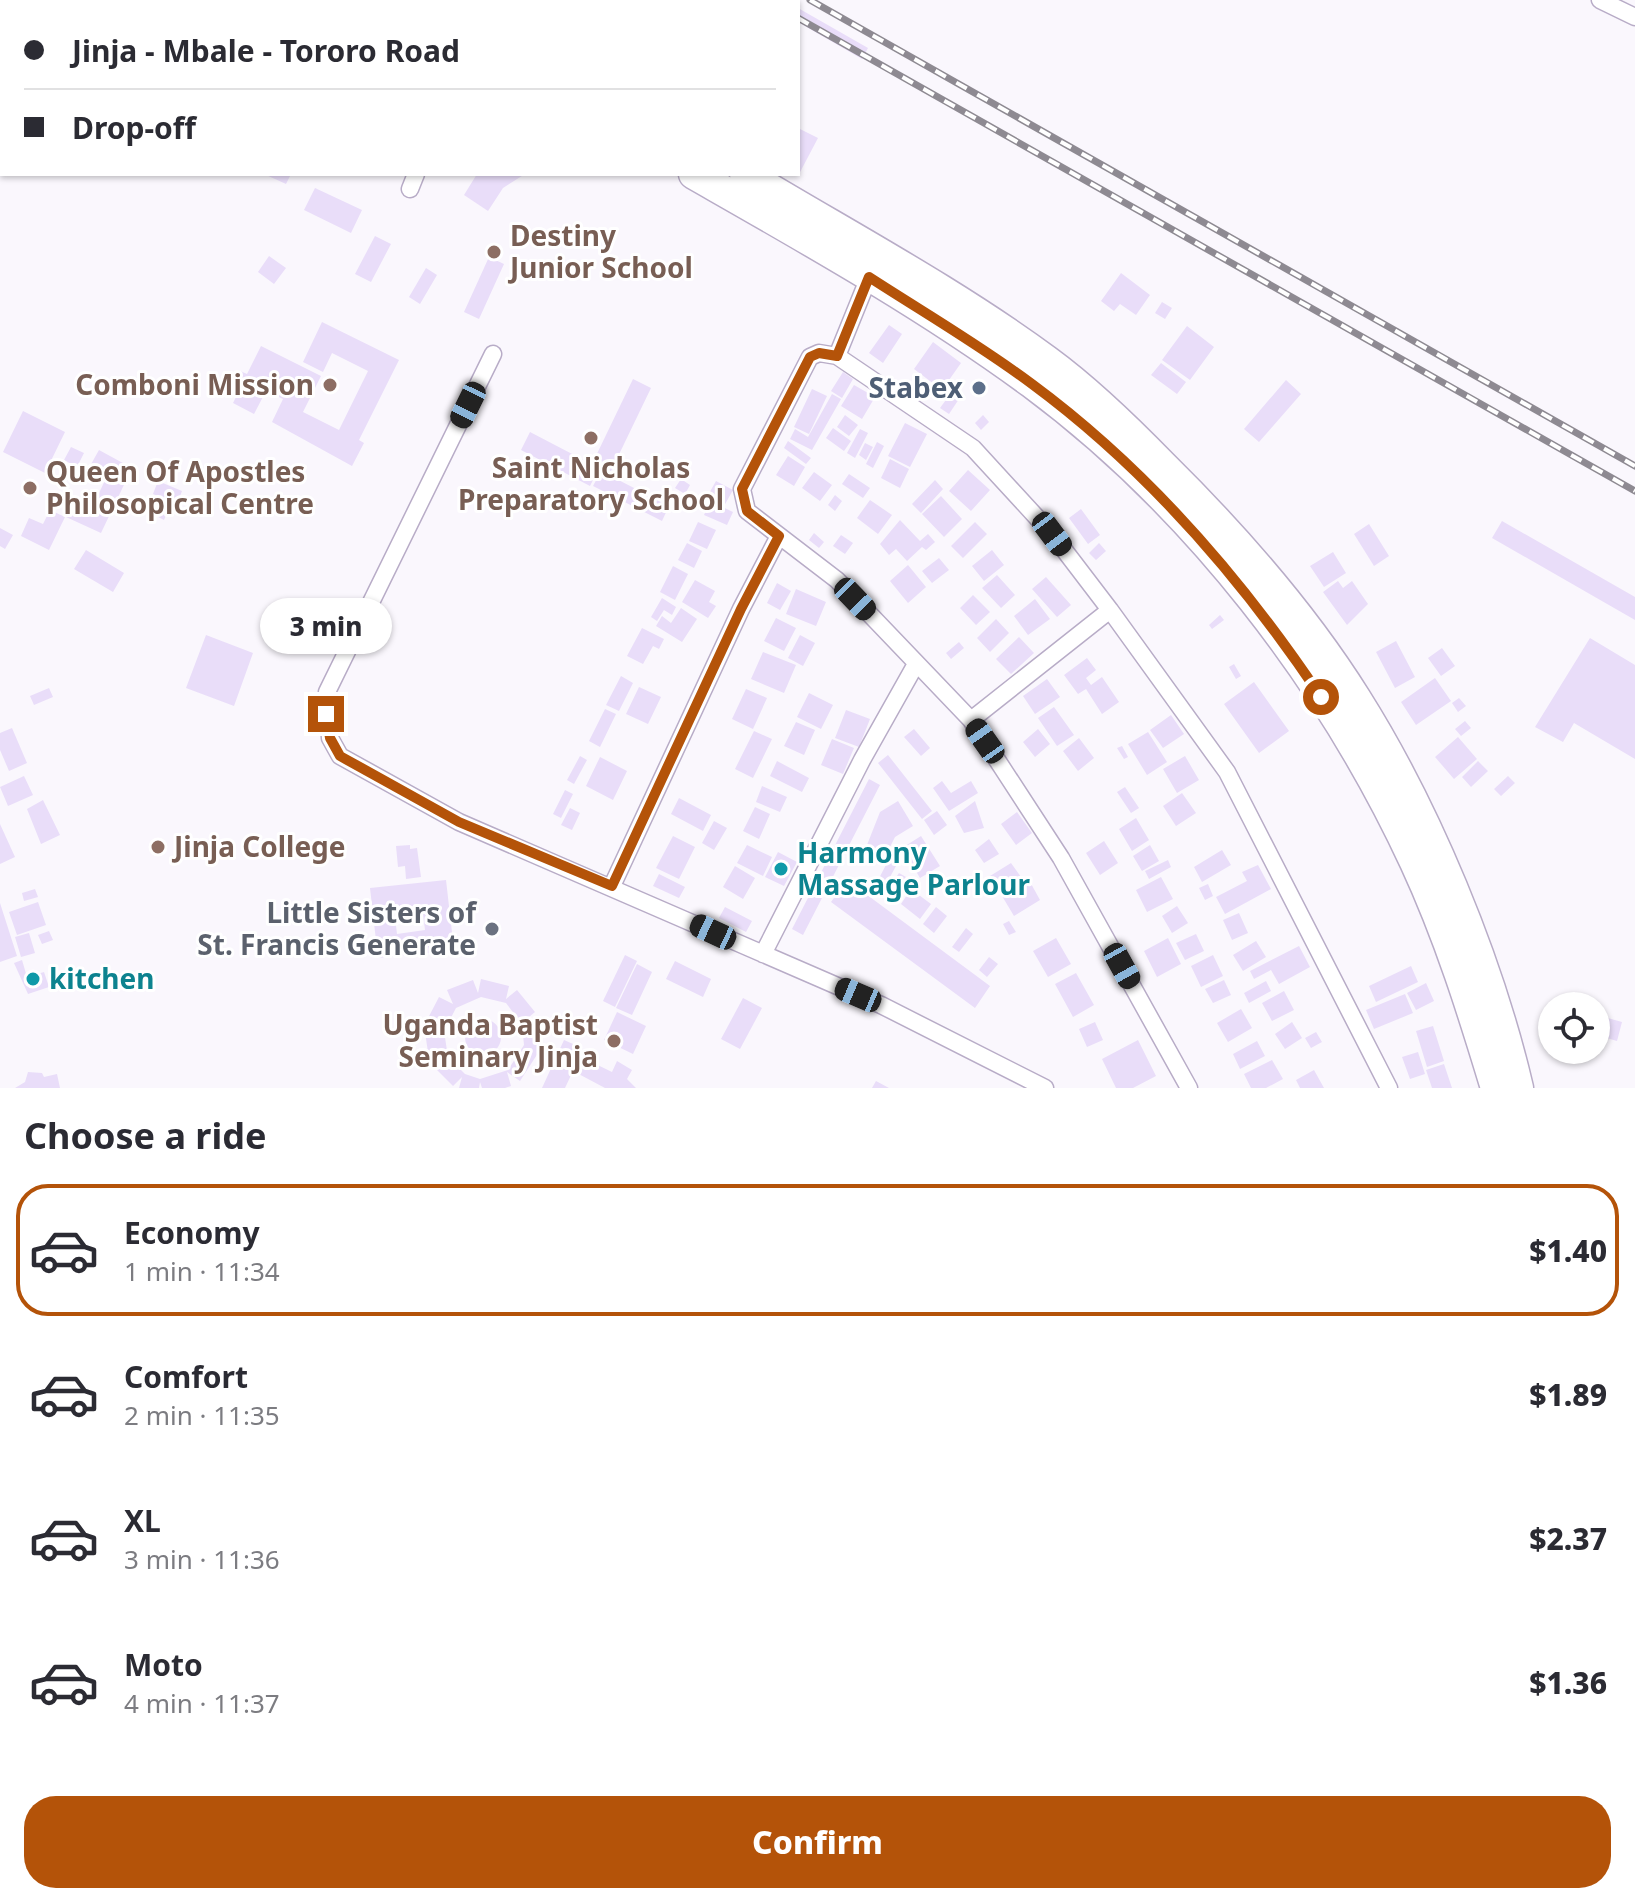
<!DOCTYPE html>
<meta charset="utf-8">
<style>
:root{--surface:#fff;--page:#f7f7f7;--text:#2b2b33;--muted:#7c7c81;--line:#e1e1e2;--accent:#b45309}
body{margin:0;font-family:"Noto Sans",sans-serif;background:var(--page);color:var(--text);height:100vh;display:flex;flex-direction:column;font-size:30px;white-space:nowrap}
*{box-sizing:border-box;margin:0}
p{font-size:26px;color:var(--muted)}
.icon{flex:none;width:44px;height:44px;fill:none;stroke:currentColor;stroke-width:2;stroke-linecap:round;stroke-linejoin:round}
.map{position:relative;height:1088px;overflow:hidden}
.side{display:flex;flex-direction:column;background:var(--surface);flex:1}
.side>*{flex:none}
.banner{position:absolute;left:0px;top:0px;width:800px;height:176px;box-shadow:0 2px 6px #0004;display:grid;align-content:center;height:176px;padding:0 24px;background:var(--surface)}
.buttons{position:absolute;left:1538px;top:992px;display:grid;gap:16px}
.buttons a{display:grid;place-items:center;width:72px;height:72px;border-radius:50%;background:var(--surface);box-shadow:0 2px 6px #0004;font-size:40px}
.end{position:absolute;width:36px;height:36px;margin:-18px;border:10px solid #b45309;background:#fff;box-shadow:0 0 0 4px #fff}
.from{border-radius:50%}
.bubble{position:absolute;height:56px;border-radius:28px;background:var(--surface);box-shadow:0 2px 6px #0004;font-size:26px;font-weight:800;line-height:56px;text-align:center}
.car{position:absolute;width:24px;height:48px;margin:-24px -12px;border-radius:10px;box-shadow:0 0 6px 2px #0007;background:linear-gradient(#222 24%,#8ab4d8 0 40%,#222 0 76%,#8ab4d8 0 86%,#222 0)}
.banner b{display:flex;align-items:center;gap:28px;height:76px;font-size:30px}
.banner b+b{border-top:2px solid var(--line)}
.banner i{width:20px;height:20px;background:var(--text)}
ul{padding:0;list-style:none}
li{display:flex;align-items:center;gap:24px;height:132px;margin:0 16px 12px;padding:0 8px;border:4px solid transparent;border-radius:32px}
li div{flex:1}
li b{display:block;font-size:30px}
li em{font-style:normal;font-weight:800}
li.current{border-color:var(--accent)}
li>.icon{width:72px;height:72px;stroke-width:1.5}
h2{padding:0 24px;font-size:36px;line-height:96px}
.cta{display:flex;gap:16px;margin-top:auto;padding:16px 24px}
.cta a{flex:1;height:92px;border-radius:32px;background:var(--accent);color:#fff;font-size:32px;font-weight:800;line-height:92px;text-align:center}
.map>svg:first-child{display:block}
</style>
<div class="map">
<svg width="1635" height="1088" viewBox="0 0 1635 1088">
<rect width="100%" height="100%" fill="#faf7fd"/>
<path fill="#e9ddf9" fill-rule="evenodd" d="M798,8L868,48L862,59L798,22Z
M798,128L818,138L798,176Z
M264,174H291L286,184Z
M477,174H525L503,188L488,211L464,195Z
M315,188L362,210L351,233L304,210Z
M375,236L391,244L371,282L355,274Z
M269,256L286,268L274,284L258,272Z
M489,257L504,264L479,319L464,312Z
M426,268L437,275L420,304L409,297Z
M1121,273L1150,295L1136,315L1120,304L1114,311L1101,301Z
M1162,302L1172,308L1165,319L1155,313Z
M322,322L399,360L359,440L364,443L352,466L272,422L283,399L266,391L254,414L233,403L237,395L228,391L238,370L247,374L261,346L321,376L303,412L339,430L368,371L332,353L323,372L303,362Z
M889,325L902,334L883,363L869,353Z
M1187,326L1214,347L1190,380L1162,360Z
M933,342L961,363L942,390L914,369Z
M1161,363L1186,382L1177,394L1151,375Z
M843,372L853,379L842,398L831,391Z
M633,379L651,388L611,471L593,462Z
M1286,380L1301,394L1259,442L1244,429Z
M854,385L875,397L862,419L841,406Z
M812,389L827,396L809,434L794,427Z
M951,393L959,399L949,414L940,408Z
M832,394L841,399L812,450L790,439L795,429L808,437Z
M23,411L65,432L45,473L3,452Z
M845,415L858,425L849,436L837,427Z
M983,415L989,422L981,430L975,423Z
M905,423L927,434L910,467L888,456Z
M833,428L851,441L844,451L826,438Z
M860,429L868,433L855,458L847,453Z
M530,432L599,468L590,486L521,450Z
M788,441L811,458L806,464L784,448Z
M877,442L884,446L873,468L866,464Z
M865,443L873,447L866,460L859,455Z
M71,447L84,453L77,467L64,460Z
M99,450L132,468L101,533L66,517L74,500L92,508L107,476L90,466Z
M788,456L805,467L794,486L776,475Z
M890,459L909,469L900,488L881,478Z
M968,470L990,490L971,511L949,491Z
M601,471L669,506L662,521L593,486Z
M814,472L832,485L820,501L802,488Z
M849,474L870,488L863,498L842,484Z
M681,479L690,485L685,494L675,488Z
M935,480L943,489L921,513L912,504Z
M158,481L182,491L177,504L153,494Z
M716,481L733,490L724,506L707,497Z
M835,495L842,501L835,511L828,505Z
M149,496L170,506L164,520L143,509Z
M941,496L962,519L944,537L922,514Z
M870,500L892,515L878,534L857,518Z
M710,501L733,512L727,525L704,515Z
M1081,509L1100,535L1088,544L1069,518Z
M50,510L65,517L49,550L21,536L29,518L43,524Z
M900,520L920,541L928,534L935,542L926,550L922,547L907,561L896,549L889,555L880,544Z
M1502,521L1635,597V620L1492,538Z
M698,522L716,530L707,549L689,541Z
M975,522L987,534L963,558L951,546Z
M1369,524L1389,556L1374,566L1354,534Z
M0,528L13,535L5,549L0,546Z
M814,533L824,542L819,548L809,540Z
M841,535L853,543L845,554L833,546Z
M687,543L702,551L694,568L678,560Z
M1099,543L1106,551L1096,560L1089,553Z
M86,550L124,573L113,592L74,569Z
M992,550L1004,565L984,581L972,566Z
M1333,552L1346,573L1324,587L1310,566Z
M939,558L949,570L932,583L922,571Z
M908,565L926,587L908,603L890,581Z
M673,566L688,574L675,600L660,592Z
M997,575L1015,595L1001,608L982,588Z
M1046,577L1071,605L1057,617L1032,589Z
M695,580L715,591L709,602L716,606L708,618L682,602Z
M1338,581L1343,588L1352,581L1368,604L1347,625L1323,592Z
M777,583L791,591L780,610L767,603Z
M796,589L826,602L816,626L786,614Z
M973,595L990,612L976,625L960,608Z
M662,598L676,607L672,615L664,610L657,621L651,617Z
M1035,599L1050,619L1028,635L1014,616Z
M681,608L697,619L682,642L656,626L662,616L671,623Z
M1220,615L1224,620L1212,629L1209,625Z
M776,618L796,628L784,651L764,641Z
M996,619L1009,633L990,652L977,638Z
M642,628L664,639L659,649L653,646L643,664L627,656Z
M206,635L253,653L234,706L186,688Z
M800,635L815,643L803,666L788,658Z
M1019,637L1034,653L1011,674L996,659Z
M1590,638L1635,665V759L1574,723L1563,742L1535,727Z
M1396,641L1415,677L1395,688L1376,652Z
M959,642L964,648L951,659L946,653Z
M1442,648L1455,666L1441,676L1428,658Z
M763,652L796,665L784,693L751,679Z
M1087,658L1096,670L1086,678L1091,685L1102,677L1119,702L1102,714L1086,689L1078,694L1064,675Z
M1234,664L1241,676L1236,679L1229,667Z
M621,676L633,683L619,711L606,705Z
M1435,678L1451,701L1416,725L1401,702Z
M1047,679L1060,697L1035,714L1023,696Z
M1254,682L1289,731L1259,753L1224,704Z
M639,687L661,697L648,724L626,714Z
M49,688L53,697L34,705L30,696Z
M746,689L767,698L753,729L732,719Z
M809,693L833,705L821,729L797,717Z
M1459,698L1466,706L1458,712L1452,703Z
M1054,707L1074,735L1057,746L1038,718Z
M605,709L616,714L600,747L589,741Z
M846,710L870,719L859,747L835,738Z
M1171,715L1184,734L1163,748L1150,730Z
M1465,721L1471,728L1461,736L1455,729Z
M796,722L815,730L804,755L784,746Z
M12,728L27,763L9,771L0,750V733Z
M914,729L930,748L921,756L904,737Z
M1038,729L1050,744L1035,757L1023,742Z
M754,731L772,739L753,778L735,769Z
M1148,732L1167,762L1147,775L1128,744Z
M1458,737L1477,759L1454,779L1435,757Z
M1079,738L1094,758L1078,771L1063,751Z
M832,739L854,748L843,774L821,765Z
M1122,746L1128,757L1124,759L1117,748Z
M888,755L932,811L922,819L878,763Z
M580,756L587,760L574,784L567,780Z
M1185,756L1199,780L1177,793L1163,769Z
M600,757L627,771L613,800L586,786Z
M777,761L809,778L802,792L770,776Z
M1478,761L1488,771L1471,787L1462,777Z
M24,776L33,795L8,806L0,787Z
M1508,776L1515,783L1501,796L1494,789Z
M869,779L880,785L803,935L792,929Z
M942,781L951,793L971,781L978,793L949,811L933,788Z
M762,786L787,797L780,812L756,802Z
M1125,787L1139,808L1131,813L1117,792Z
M565,790L573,794L561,818L553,814Z
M1182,793L1196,813L1176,826L1163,806Z
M679,798L711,815L703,831L671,814Z
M43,800L60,835L41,844L27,809Z
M898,801L913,826L895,837L884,859L865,850L880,812Z
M975,801L984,828L964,833L955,816Z
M755,807L770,814L759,839L743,831Z
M570,808L580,813L572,830L561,825Z
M937,811L947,825L934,835L924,820Z
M1017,812L1032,833L1016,845L1001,824Z
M1136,818L1149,840L1132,851L1119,829Z
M714,821L727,828L714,850L702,843Z
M0,824L15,857L0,864Z
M673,836L695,847L679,879L656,868Z
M921,836L940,866L920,878L902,848Z
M989,839L999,854L984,863L975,850Z
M1104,841L1118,863L1100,875L1086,853Z
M410,845V849L417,848L421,877L406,879L405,866L398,867L396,846Z
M747,845L772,857L763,876L737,863Z
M1150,845L1159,861L1142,871L1133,856Z
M1222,850L1231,865L1202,882L1194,867Z
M778,852L797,862L784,886L765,877Z
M1168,860L1171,867L1149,879L1145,871Z
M888,861L896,866L883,890L875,886Z
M1011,863L1021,877L1000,891L990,876Z
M1258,865L1271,889L1225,914L1216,897L1247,881L1242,872Z
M735,866L755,878L743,899L723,887Z
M899,873L906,877L893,899L885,894Z
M659,874L685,887L679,898L653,886Z
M1161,877L1173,899L1147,912L1136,890Z
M446,880L454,950L378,958L370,888ZM422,905L425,930L397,934L394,908Z
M847,880L990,986L975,1008L831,902Z
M1029,880L1040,900L1014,916L1002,896Z
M1208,884L1213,896L1205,900L1199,888Z
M35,889L38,897L24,901L22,893Z
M911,889L931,904L920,919L901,904Z
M38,902L46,925L17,935L9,912Z
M0,903L17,956L0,962Z
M1177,906L1188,923L1172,933L1162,916Z
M725,907L752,921L746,932L719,918Z
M936,907L947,916L934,933L923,924Z
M1239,913L1248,933L1232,940L1223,920Z
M1009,921L1016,932L1009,935L1003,924Z
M966,928L973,934L959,952L952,947Z
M49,931L53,940L42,944L38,935Z
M29,933L35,953L21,957L15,937Z
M1196,934L1204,951L1185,960L1176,943Z
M1056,938L1071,964L1048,977L1033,951Z
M1168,938L1181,964L1157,977L1144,951Z
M1256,941L1266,957L1243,971L1233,955Z
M1299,946L1310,967L1279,984L1271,970L1254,979L1250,971Z
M625,955L637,961L615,1007L603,1001Z
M1213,955L1223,976L1201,987L1191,966Z
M989,957L998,964L987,977L979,970Z
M22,960L27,977L44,972L49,987L28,994L14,963Z
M675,961L711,979L703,997L666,979Z
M637,964L652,972L632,1015L616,1008Z
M1411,966L1418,982L1376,1002L1369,986Z
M1076,973L1094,1005L1073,1017L1055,984Z
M481,979L509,986L506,999L517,990L535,1012L523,1022L538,1021L540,1050L520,1081L507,1072L511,1086L505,1088H482L480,1082L479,1088H459L462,1077L453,1086L433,1066L442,1057L429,1059L425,1032L439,1029L426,1022L439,997L453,1004L447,990L473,980L478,993ZM481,997L506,1003L522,1024L524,1045L508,1070L480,1079L465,1074L448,1057L444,1031L456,1008Z
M1224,980L1231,995L1213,1003L1205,989Z
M1266,981L1271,991L1249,1003L1244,993Z
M1426,983L1434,1001L1416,1010L1407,993Z
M1284,991L1294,1010L1272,1021L1262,1003Z
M1576,992L1579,1003L1556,1006L1554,999Z
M1405,994L1413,1013L1374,1029L1366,1010Z
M743,998L762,1008L740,1049L721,1039Z
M1241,1009L1252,1028L1228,1042L1217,1023Z
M617,1012L646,1026L633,1054L604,1040Z
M1597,1015L1622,1022L1617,1041L1596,1035Z
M465 1037a18 18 0 1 1 36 0a18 18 0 1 1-36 0Z
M1095,1022L1103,1040L1087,1047L1079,1029Z
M1292,1022L1302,1038L1285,1049L1275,1034Z
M1433,1026L1444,1061L1427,1067L1416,1031Z
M1316,1032L1322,1042L1311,1048L1305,1038Z
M564,1040L582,1048L579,1056L612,1072L617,1061L632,1070L627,1079L636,1088H605L573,1071L565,1088H542Z
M1138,1040L1156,1076L1133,1088H1116L1102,1059Z
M1257,1041L1265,1056L1240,1069L1233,1054Z
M1418,1052L1425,1074L1410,1079L1402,1057Z
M1272,1060L1283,1079L1266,1088H1251L1244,1074Z
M1444,1064L1452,1088H1432L1426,1070Z
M1314,1070L1324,1088H1300L1296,1080Z
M28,1072L42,1073L44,1077L57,1074L60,1088H15L25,1082Z
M876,1081L889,1088H872Z"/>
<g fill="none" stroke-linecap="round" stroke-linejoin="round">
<defs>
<path id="street" d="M625,0L629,2
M1600,0L1635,17
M495,2L497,0
M410,189L416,174
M493,354L327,692L330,738L340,756L459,822L881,1005L1045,1088
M837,356L869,277
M971,720L1110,610
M612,886L741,609L779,536
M763,954L862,760L916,664
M1189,1088L1061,858L971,720L837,580L747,511L742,489L810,357L819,353L837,356L973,448L1052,534L1110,610L1227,772L1389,1088"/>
<path id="highway" d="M341,0L347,2
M405,0L410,2
M694,174C808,239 926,305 1032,383C1195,504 1330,679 1415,862C1449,935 1473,1012 1496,1088
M745,174C846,235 952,291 1047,361C1088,391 1126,428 1162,465C1234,536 1302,613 1356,699C1426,810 1488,960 1518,1088"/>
</defs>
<use href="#street" stroke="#b8acc7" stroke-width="19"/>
<use href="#highway" stroke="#b8acc7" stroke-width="33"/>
<use href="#street" stroke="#fff" stroke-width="16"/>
<use href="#highway" stroke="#fff" stroke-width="30"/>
<defs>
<path id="rail" d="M766,0L769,2
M810,0L1635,466
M798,18L1635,491"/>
</defs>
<use href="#rail" stroke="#8e8a92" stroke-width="7"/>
<use href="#rail" stroke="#fff" stroke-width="4" stroke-dasharray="12" stroke-linecap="butt"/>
</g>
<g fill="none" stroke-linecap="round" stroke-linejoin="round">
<path stroke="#b45309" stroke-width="10" d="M326,714L330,738L340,756L459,822L612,886L741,609L779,536L747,511L742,489L810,357L819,353L837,356L869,277C923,312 980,345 1032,384C1147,469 1242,579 1321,697"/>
</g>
<g fill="#8d6e63" stroke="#fff" stroke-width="3">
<circle cx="494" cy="252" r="8"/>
<circle cx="330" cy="385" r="8"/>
<circle cx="591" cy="438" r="8"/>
<circle cx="30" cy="488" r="8"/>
<circle cx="158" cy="847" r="8"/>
<circle cx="614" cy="1041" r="8"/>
</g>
<circle fill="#5c6f8a" stroke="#fff" stroke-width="3" cx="979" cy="388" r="8"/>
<g fill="#0f9aa8" stroke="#fff" stroke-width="3">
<circle cx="781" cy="869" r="8"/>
<circle cx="33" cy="979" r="8"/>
</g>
<circle fill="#6b7280" stroke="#fff" stroke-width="3" cx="492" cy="929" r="8"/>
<g text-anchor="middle" stroke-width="6" stroke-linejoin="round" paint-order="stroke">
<g font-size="28" font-weight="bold" fill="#785e54" stroke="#fff" text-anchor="start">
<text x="510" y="246">Destiny<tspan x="510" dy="32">Junior School</tspan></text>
<text x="314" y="395" text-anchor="end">Comboni Mission</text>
<text x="591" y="478" text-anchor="middle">Saint Nicholas<tspan x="591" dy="32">Preparatory School</tspan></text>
<text x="46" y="482">Queen Of Apostles<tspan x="46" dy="32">Philosopical Centre</tspan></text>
<text x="174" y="857">Jinja College</text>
<text x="598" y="1035" text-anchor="end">Uganda Baptist<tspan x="598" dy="32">Seminary Jinja</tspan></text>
</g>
<g font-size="28" font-weight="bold" fill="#4e5e75" stroke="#fff" text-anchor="end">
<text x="963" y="398">Stabex</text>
</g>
<g font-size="28" font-weight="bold" fill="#0d838f" stroke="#fff" text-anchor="start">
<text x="797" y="863">Harmony<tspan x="797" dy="32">Massage Parlour</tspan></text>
<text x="49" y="989">kitchen</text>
</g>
<g font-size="28" font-weight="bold" fill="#5b616d" stroke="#fff" text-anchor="end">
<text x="476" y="923">Little Sisters of<tspan x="476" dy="32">St. Francis Generate</tspan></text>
</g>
</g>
</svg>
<div class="buttons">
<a><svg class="icon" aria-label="locate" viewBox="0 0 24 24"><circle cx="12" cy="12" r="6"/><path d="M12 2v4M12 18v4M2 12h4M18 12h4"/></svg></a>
</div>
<i class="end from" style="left:1321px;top:697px"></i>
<i class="end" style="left:326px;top:714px"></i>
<div class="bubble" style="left:260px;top:598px;width:132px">3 min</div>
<i class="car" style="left:468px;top:405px;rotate:206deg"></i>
<i class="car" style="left:1052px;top:534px;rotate:143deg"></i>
<i class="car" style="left:855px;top:599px;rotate:136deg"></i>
<i class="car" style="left:985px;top:741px;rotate:325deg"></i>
<i class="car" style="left:713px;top:932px;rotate:295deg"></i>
<i class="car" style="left:1122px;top:966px;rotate:151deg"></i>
<i class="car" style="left:858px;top:995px;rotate:293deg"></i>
<div class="banner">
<b><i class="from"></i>Jinja - Mbale - Tororo Road</b>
<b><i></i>Drop-off</b>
</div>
</div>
<section class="side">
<h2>Choose a ride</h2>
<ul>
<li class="current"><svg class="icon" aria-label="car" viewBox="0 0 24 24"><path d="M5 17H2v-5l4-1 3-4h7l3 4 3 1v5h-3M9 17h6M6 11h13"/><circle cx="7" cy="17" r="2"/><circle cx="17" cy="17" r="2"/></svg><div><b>Economy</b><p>1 min · 11:34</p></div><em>$1.40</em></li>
<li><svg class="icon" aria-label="car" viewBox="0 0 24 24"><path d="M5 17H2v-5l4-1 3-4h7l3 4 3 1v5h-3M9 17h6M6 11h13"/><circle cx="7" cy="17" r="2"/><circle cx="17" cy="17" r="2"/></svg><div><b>Comfort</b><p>2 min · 11:35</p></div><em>$1.89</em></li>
<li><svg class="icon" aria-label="car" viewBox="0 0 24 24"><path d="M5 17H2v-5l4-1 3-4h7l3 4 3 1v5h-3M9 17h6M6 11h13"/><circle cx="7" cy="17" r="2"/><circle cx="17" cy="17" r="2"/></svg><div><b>XL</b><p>3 min · 11:36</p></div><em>$2.37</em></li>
<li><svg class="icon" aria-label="car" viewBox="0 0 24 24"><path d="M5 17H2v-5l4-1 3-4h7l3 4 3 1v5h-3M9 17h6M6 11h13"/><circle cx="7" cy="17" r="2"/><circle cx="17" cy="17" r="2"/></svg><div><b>Moto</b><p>4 min · 11:37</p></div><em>$1.36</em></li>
</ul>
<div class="cta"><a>Confirm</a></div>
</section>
